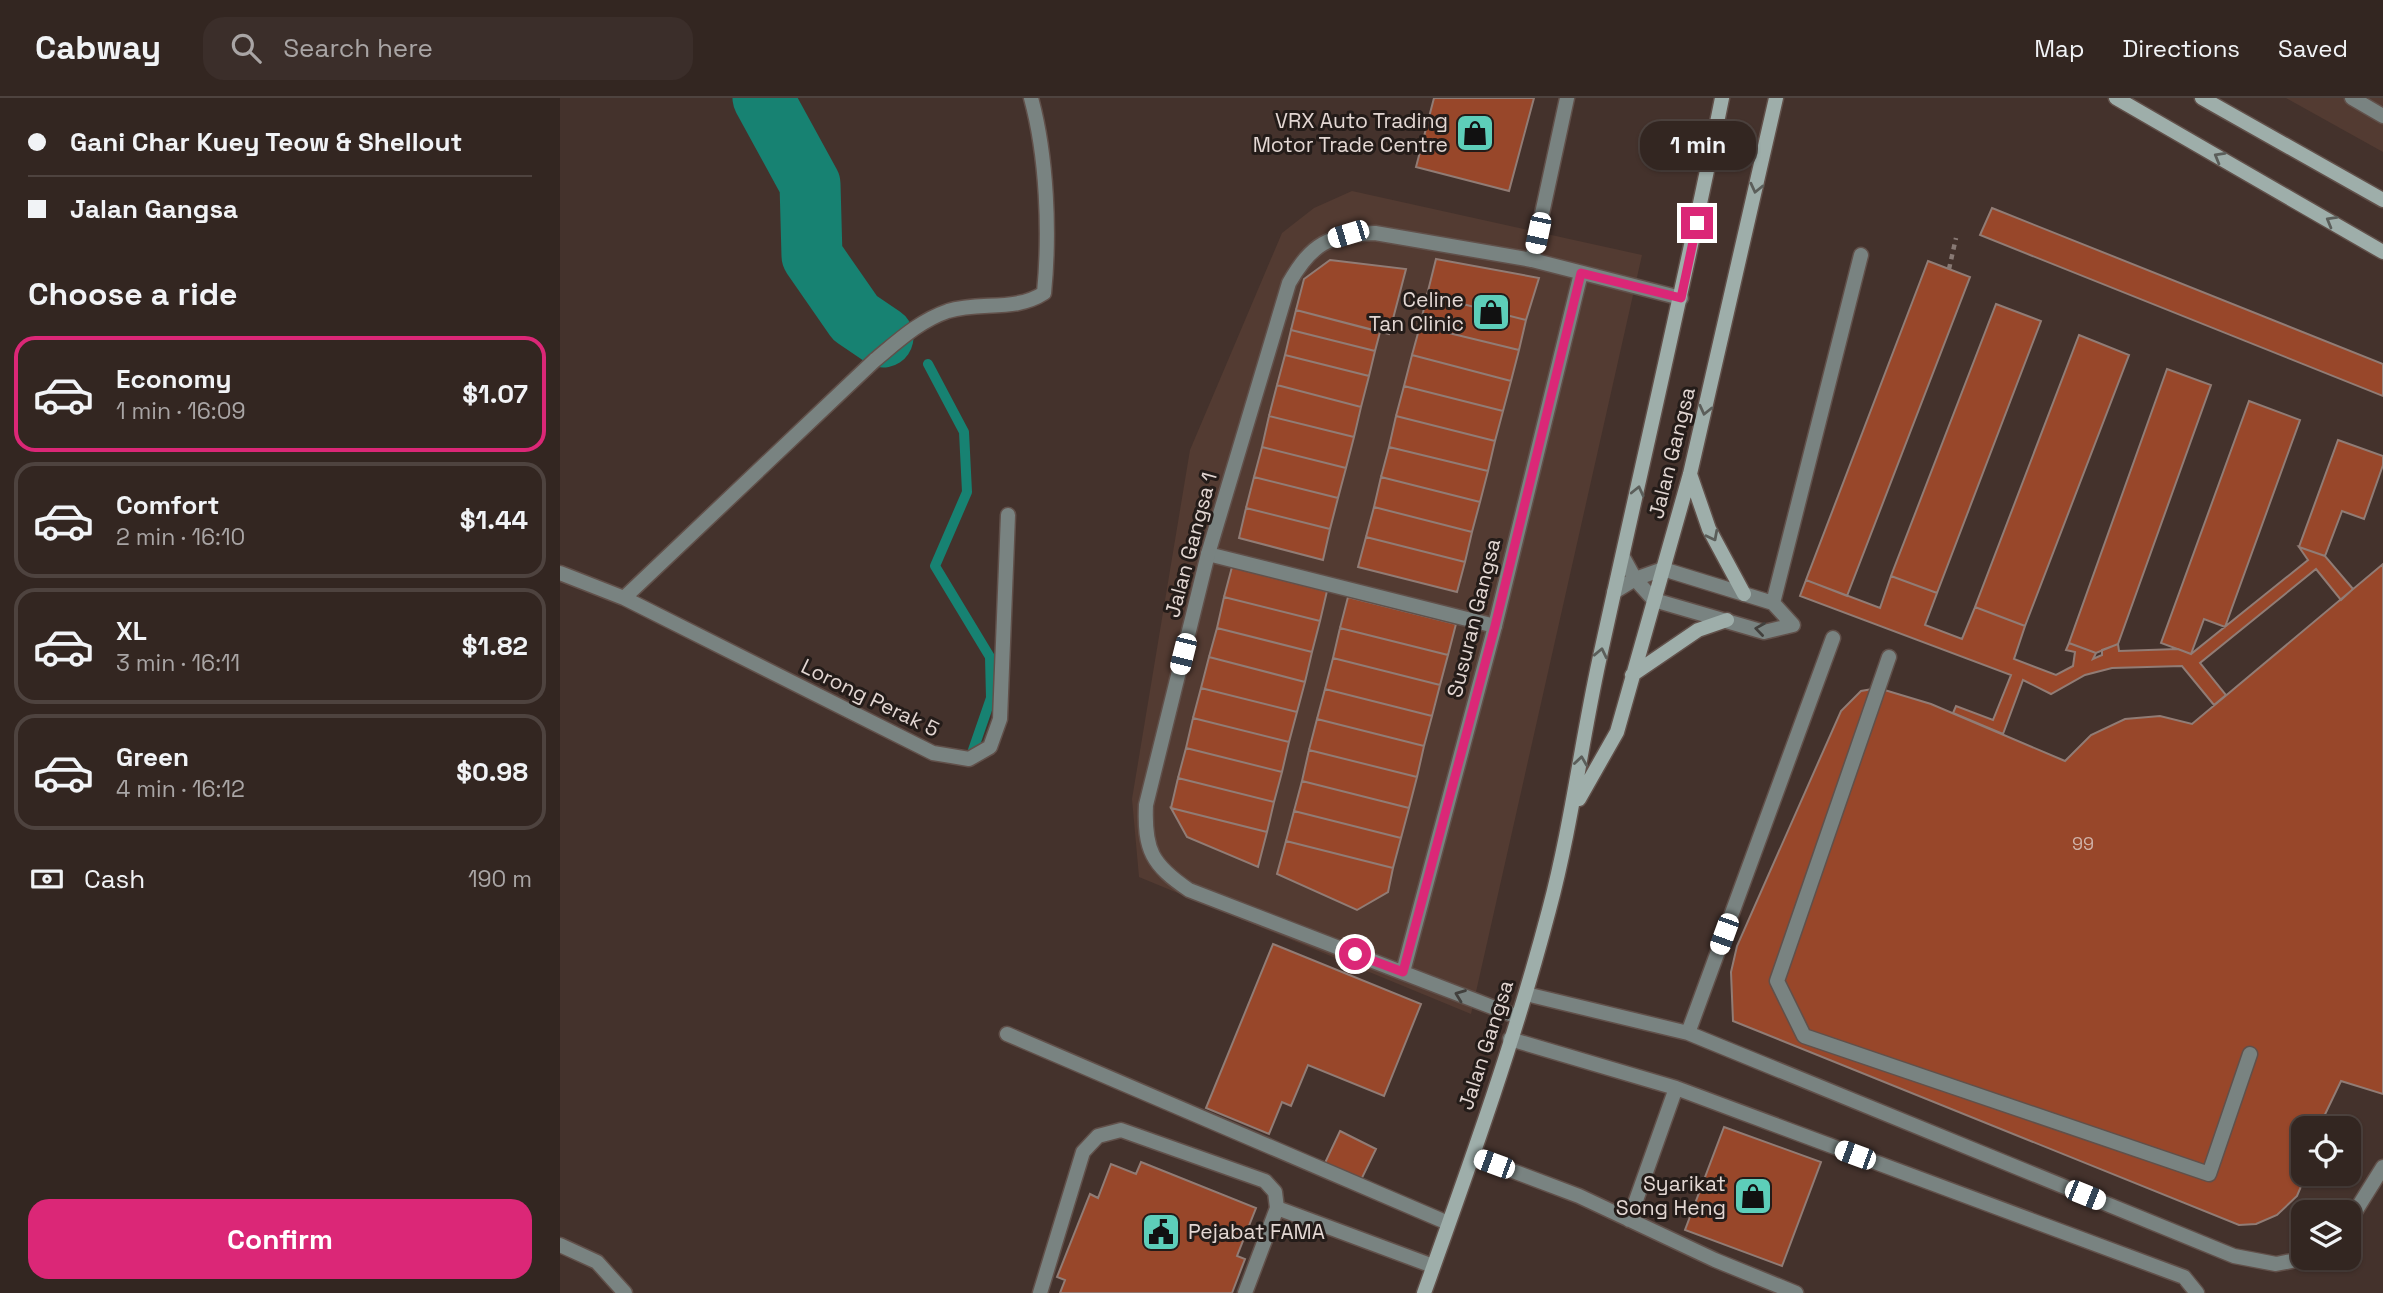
<!DOCTYPE html>
<meta charset="utf-8">
<style>
:root{--surface:#332621;--page:#3b2e2a;--text:#f1f3f6;--muted:#a9a5a5;--line:#4e433f;--accent:#db2777}
body{margin:0;font-family:"Space Grotesk",sans-serif;background:var(--page);color:var(--text);height:100vh;display:flex;flex-direction:column;font-size:26px;white-space:nowrap}
*{box-sizing:border-box;margin:0}
p{font-size:23px;color:var(--muted)}
.icon{flex:none;width:38px;height:38px;fill:none;stroke:currentColor;stroke-width:2;stroke-linecap:round;stroke-linejoin:round}
.map{position:relative;flex:1;overflow:hidden}
.drawer{display:flex;flex-direction:column;background:var(--surface);width:560px}
.drawer>*{flex:none}
.banner{display:grid;align-content:center;height:154px;padding:0 28px;background:var(--surface)}
.fabs{position:absolute;left:1731px;top:1018px;display:grid;gap:14px}
.fabs a{display:grid;place-items:center;width:70px;height:70px;border-radius:14px;background:var(--surface);box-shadow:0 2px 5px #0004,0 0 0 2px var(--line);font-size:35px}
.end{position:absolute;width:32px;height:32px;margin:-16px;border:9px solid #db2777;background:#fff;box-shadow:0 0 0 4px #fff}
.from{border-radius:50%}
.bubble{position:absolute;height:49px;border-radius:21px;background:var(--surface);box-shadow:0 2px 5px #0004,0 0 0 2px var(--line);font-size:23px;font-weight:800;line-height:49px;text-align:center}
.car{position:absolute;width:21px;height:42px;margin:-21px -10px;border-radius:9px;box-shadow:0 0 5px 2px #0007;background:linear-gradient(#fff 24%,#345 0 40%,#fff 0 76%,#345 0 86%,#fff 0)}
.banner b{display:flex;align-items:center;gap:24px;height:66px;font-size:26px}
.banner b+b{border-top:2px solid var(--line)}
.banner i{width:18px;height:18px;background:var(--text)}
ul{padding:0;list-style:none}
li{display:flex;align-items:center;gap:21px;height:116px;margin:0 14px 10px;padding:0 14px;border:4px solid var(--line);border-radius:21px}
li div{flex:1}
li b{display:block;font-size:26px}
li em{font-style:normal;font-weight:800}
li.on{border-color:var(--accent)}
li>.icon{width:63px;height:63px;stroke-width:1.5}
h2{padding:0 28px;font-size:32px;line-height:84px}
.pay{display:flex;align-items:center;gap:18px;height:77px;padding:0 28px;font-size:26px}
.pay p{margin-inline-start:auto}
.cta{display:flex;gap:14px;margin-top:auto;padding:14px 28px}
.cta a{flex:1;height:80px;border-radius:21px;background:var(--accent);color:#fff;font-size:28px;font-weight:800;line-height:80px;text-align:center}
header{display:flex;align-items:center;gap:42px;box-sizing:border-box;height:98px;padding:0 35px;background:var(--surface);border-bottom:2px solid var(--line)}
header strong{font-size:33px}
nav{display:flex;gap:38px;margin-inline-start:auto;font-size:24px}
.search{width:490px;height:63px;background:var(--page);display:flex;align-items:center;gap:18px;box-sizing:border-box;padding:0 24px;border-radius:21px;color:var(--muted);font-size:26px}
main{display:flex;flex:1;min-height:0}
.map>svg:first-child{display:block}
</style>
<header>
<strong>Cabway</strong>
<div class="search"><svg class="icon" aria-label="search" viewBox="0 0 24 24"><circle cx="10" cy="10" r="6"/><path d="M15 15l6 6"/></svg>Search here</div>
<nav><a>Map</a><a>Directions</a><a>Saved</a></nav>
</header>
<main>
<section class="drawer">
<div class="banner">
<b><i class="from"></i>Gani Char Kuey Teow &amp; Shellout</b>
<b><i></i>Jalan Gangsa</b>
</div>
<h2>Choose a ride</h2>
<ul>
<li class="on"><svg class="icon" aria-label="car" viewBox="0 0 24 24"><path d="M5 17H2v-5l4-1 3-4h7l3 4 3 1v5h-3M9 17h6M6 11h13"/><circle cx="7" cy="17" r="2"/><circle cx="17" cy="17" r="2"/></svg><div><b>Economy</b><p>1 min · 16:09</p></div><em>$1.07</em></li>
<li><svg class="icon" aria-label="car" viewBox="0 0 24 24"><path d="M5 17H2v-5l4-1 3-4h7l3 4 3 1v5h-3M9 17h6M6 11h13"/><circle cx="7" cy="17" r="2"/><circle cx="17" cy="17" r="2"/></svg><div><b>Comfort</b><p>2 min · 16:10</p></div><em>$1.44</em></li>
<li><svg class="icon" aria-label="car" viewBox="0 0 24 24"><path d="M5 17H2v-5l4-1 3-4h7l3 4 3 1v5h-3M9 17h6M6 11h13"/><circle cx="7" cy="17" r="2"/><circle cx="17" cy="17" r="2"/></svg><div><b>XL</b><p>3 min · 16:11</p></div><em>$1.82</em></li>
<li><svg class="icon" aria-label="car" viewBox="0 0 24 24"><path d="M5 17H2v-5l4-1 3-4h7l3 4 3 1v5h-3M9 17h6M6 11h13"/><circle cx="7" cy="17" r="2"/><circle cx="17" cy="17" r="2"/></svg><div><b>Green</b><p>4 min · 16:12</p></div><em>$0.98</em></li>
</ul>
<div class="pay"><svg class="icon" aria-label="cash" viewBox="0 0 24 24"><path d="M3 7h18v10H3z"/><circle cx="12" cy="12" r="2"/></svg>Cash<p>190 m</p></div>
<div class="cta"><a>Confirm</a></div>
</section>
<div class="map">
<svg width="1823" height="1195" viewBox="0 0 1823 1195">
<rect width="100%" height="100%" fill="#44322c"/>
<path fill="#533b32" d="M1726,0H1823V54Z
M792,93L1082,157L911,916L579,779L572,701L630,352L722,135L754,110Z"/>
<g fill="none" stroke-linecap="round" stroke-linejoin="round">
<path stroke="#178272" stroke-width="10" d="M368,266L404,334L407,394L375,468L430,559L431,600L412,655"/>
<path stroke="#178272" stroke-width="61" d="M203,0L250,86L252,158L295,220L323,239"/>
</g>
<path fill="#98472a" stroke="#917c75" stroke-width="2" d="M874,0H974L949,93L856,69Z
M1432,110L1823,266V298L1420,137Z
M876,161L979,180L966,222L867,197Z
M770,162L846,171L829,236L736,212L744,181Z
M1368,163L1410,179L1287,498L1246,482Z
M867,197L966,222L959,252L860,228Z
M1436,206L1481,223L1377,495L1331,478Z
M736,212L820,234L815,253L731,232Z
M860,228L959,252L951,283L852,257Z
M731,232L815,253L809,278L725,257Z
M1519,237L1569,257L1465,528L1415,509Z
M725,257L809,278L801,309L717,287Z
M852,257L951,283L943,313L844,288Z
M1607,271L1651,287L1558,546L1536,555L1509,545Z
M717,287L801,309L794,339L709,318Z
M844,288L943,313L935,343L836,318Z
M1689,303L1740,322L1665,529L1644,521L1631,556L1601,545Z
M709,318L794,339L786,370L702,349Z
M836,318L935,343L928,373L829,349Z
M1778,342L1823,358V367L1804,421L1782,413L1765,458L1739,449Z
M702,349L786,370L778,400L694,379Z
M829,349L928,373L920,404L821,379Z
M694,379L778,400L770,431L686,410Z
M821,379L920,404L912,434L814,409Z
M814,409L912,434L905,464L806,439Z
M686,410L770,431L763,462L679,440Z
M806,439L905,464L897,494L798,469Z
M1739,449L1765,458L1793,491L1781,502L1756,471L1640,565L1666,597L1654,607L1622,568L1552,570L1525,577L1491,596L1463,582L1443,636L1393,615L1396,608L1433,622L1451,577L1240,498L1246,482L1320,510L1331,478L1377,495L1365,527L1402,541L1415,509L1465,528L1454,561L1496,577L1513,568L1515,554L1506,552L1509,545L1536,555L1533,561L1542,557V552L1558,546L1559,553L1618,551L1631,556L1748,462Z
M1823,466V996L1781,983L1758,1031H1743L1745,1079L1737,1098L1717,1117L1696,1126L1679,1127L1173,923L1171,874L1177,848L1281,613L1301,593L1318,590L1371,606L1505,663L1531,637L1565,621L1600,618L1632,626Z
M672,469L767,493L760,523L664,499Z
M664,499L760,523L752,554L657,530Z
M788,499L896,526L888,557L780,530Z
M657,530L752,554L745,584L649,559Z
M780,530L888,557L880,587L773,560Z
M649,559L745,584L737,614L641,590Z
M773,560L880,587L872,618L765,591Z
M641,590L737,614L729,644L633,620Z
M765,591L872,618L864,648L757,621Z
M633,620L729,644L722,674L626,650Z
M757,621L864,648L857,679L749,652Z
M626,650L722,674L714,704L618,680Z
M749,652L857,679L849,710L742,683Z
M618,680L714,704L707,734L611,710Z
M742,683L849,710L841,740L734,713Z
M611,710L707,734L698,769L627,739Z
M734,713L841,740L833,770L726,743Z
M726,743L833,770L828,794L797,812L717,776Z
M713,846L861,906L824,998L748,967L731,1008L722,1004L709,1036L646,1010Z
M1164,1029L1261,1064L1222,1168L1125,1132Z
M780,1033L816,1051L800,1084L764,1067Z
M581,1064L696,1110L677,1158L685,1161L672,1195H500L505,1182L497,1179L530,1096L538,1100L551,1066L576,1076Z"/>
<g fill="none" stroke-linecap="round" stroke-linejoin="round">
<defs>
<path id="lane" d="M972,162L1007,0
M648,456L935,528
M1054,494L1075,481L1103,471L1213,505L1233,527L1204,534L1094,502L1075,481L1074,479L1063,459
M1213,505L1301,157
M1329,559L1217,883L1244,938L1649,1076L1690,956
M966,896L1128,935L1674,1158L1716,1166L1747,1160
M1128,935L1273,540
M950,941L1116,990L1624,1179L1637,1195
M913,1058L1019,1098L1155,1162L1236,1195
M1069,1122L1116,990
M1788,1125L1823,1069
M480,1195L523,1054L538,1038L561,1032L705,1083L715,1094L717,1110
M685,1195L717,1110L873,1168"/>
<path id="street" d="M1792,0L1823,18
M0,475L64,500L373,655L409,661L430,649L440,621L448,417
M64,500L315,262C338,243 359,223 388,213C420,203 455,214 484,195C490,135 487,58 471,0
M843,874L935,528L1021,175
M958,919L629,792C592,767 584,752 586,707L648,456L729,185C752,145 768,137 815,135L972,162L1121,200
M447,936L888,1125
M0,1147L37,1164L65,1195"/>
<path id="secondary" d="M1556,0L1823,154
M1642,0L1823,102
M1130,376L1149,431L1184,496
M1072,577L1138,532L1167,522
M1019,701L1057,634L1130,376L1216,0
M864,1195C909,1069 955,942 989,812C1011,730 1021,646 1039,563C1080,375 1124,188 1162,0"/>
</defs>
<use href="#lane" stroke="#61504a" stroke-width="17"/>
<use href="#street" stroke="#61504a" stroke-width="17"/>
<use href="#secondary" stroke="#61504a" stroke-width="17"/>
<path stroke="#887974" stroke-width="4.5" stroke-dasharray="5 5" stroke-linecap="butt" d="M1389,171L1396,140"/>
<use href="#lane" stroke="#798381" stroke-width="14"/>
<use href="#street" stroke="#798381" stroke-width="14"/>
<use href="#secondary" stroke="#9eaeaa" stroke-width="14"/>
</g>
<defs><path id="oneway-chevron" d="M-2-3.5L2.5 0L-2 3.5" fill="none" stroke-width="1.6" stroke-linecap="round" stroke-linejoin="round" transform="scale(1.75)"/></defs>
<g stroke="#5b5e5a">
<use href="#oneway-chevron" transform="translate(1659 59) rotate(-150)"/>
<use href="#oneway-chevron" transform="translate(1196 90) rotate(103)"/>
<use href="#oneway-chevron" transform="translate(1771 123) rotate(-150)"/>
<use href="#oneway-chevron" transform="translate(1145 312) rotate(103)"/>
<use href="#oneway-chevron" transform="translate(1078 393) rotate(-77)"/>
<use href="#oneway-chevron" transform="translate(1153 438) rotate(63)"/>
<use href="#oneway-chevron" transform="translate(1041 555) rotate(-78)"/>
<use href="#oneway-chevron" transform="translate(1021 663) rotate(-82)"/>
</g>
<g stroke="#42403d">
<use href="#oneway-chevron" transform="translate(1200 531) rotate(-172)"/>
<use href="#oneway-chevron" transform="translate(900 897) rotate(-159)"/>
</g>
<g fill="none" stroke-linecap="round" stroke-linejoin="round">
<path stroke="#db2777" stroke-width="9" d="M795,856L843,874L935,528L1021,175L1121,200L1137,125"/>
</g>
<defs>
<symbol id="shop-square" viewBox="-11 -11 22 22"><rect x="-9" y="-9" width="18" height="18" rx="4" fill="#5dceb9" stroke="#241c19"/><path d="M-5-2.5h2.3a2.7 3.5 0 0 1 5.4 0H5L5.5 6h-11ZM-1.5-2.5h3a1.5 2.3 0 0 0-3 0Z" fill="#111"/></symbol>
<symbol id="civic-square" viewBox="-11 -11 22 22"><rect x="-9" y="-9" width="18" height="18" rx="4" fill="#5dceb9" stroke="#241c19"/><path d="M-.6-6.5H3V-4.5H.6V-3L4-1V1h2V6H-6V1h2V-1L-.6-3ZM-1.2 2.5V6h2.4V2.5Z" fill="#111"/></symbol>
</defs>
<g fill-rule="evenodd">
<use href="#shop-square" x="893" y="13" width="44" height="44"/>
<use href="#shop-square" x="909" y="192" width="44" height="44"/>
<use href="#shop-square" x="1171" y="1076" width="44" height="44"/>
<use href="#civic-square" x="579" y="1112" width="44" height="44"/>
</g>
<g text-anchor="middle" stroke-width="6" stroke-linejoin="round" paint-order="stroke">
<g font-size="18" fill="#d0b3a9">
<text x="1523" y="752">99</text>
</g>
<g font-size="21" fill="#e3d7d3" stroke="#241c19" text-anchor="end">
<text x="888" y="30">VRX Auto Trading<tspan x="888" dy="24">Motor Trade Centre</tspan></text>
<text x="904" y="209">Celine<tspan x="904" dy="24">Tan Clinic</tspan></text>
<text x="1166" y="1093">Syarikat<tspan x="1166" dy="24">Song Heng</tspan></text>
<text x="628" y="1141" text-anchor="start">Pejabat FAMA</text>
</g>
<g font-size="21" fill="#e3d7d3" stroke="#241c19">
<text transform="translate(1112 355) rotate(-76)" y="7">Jalan Gangsa</text>
<text transform="translate(631 447) rotate(-75)" y="7">Jalan Gangsa 1</text>
<text transform="translate(914 520) rotate(-76)" y="7">Susuran Gangsa</text>
<text transform="translate(310 600) rotate(26)" y="7">Lorong Perak 5</text>
<text transform="translate(926 947) rotate(-72)" y="7">Jalan Gangsa</text>
</g>
</g>
</svg>
<div class="fabs">
<a><svg class="icon" aria-label="locate" viewBox="0 0 24 24"><circle cx="12" cy="12" r="6"/><path d="M12 2v4M12 18v4M2 12h4M18 12h4"/></svg></a>
<a><svg class="icon" aria-label="layers" viewBox="0 0 24 24"><path d="M12 4l9 5-9 5-9-5zM3 14l9 5 9-5"/></svg></a>
</div>
<i class="end from" style="left:795px;top:856px"></i>
<i class="end" style="left:1137px;top:125px"></i>
<div class="bubble" style="left:1080px;top:23px;width:116px">1 min</div>
<i class="car" style="left:978px;top:135px;rotate:192deg"></i>
<i class="car" style="left:788px;top:136px;rotate:253deg"></i>
<i class="car" style="left:623px;top:556px;rotate:194deg"></i>
<i class="car" style="left:1164px;top:836px;rotate:200deg"></i>
<i class="car" style="left:1295px;top:1057px;rotate:290deg"></i>
<i class="car" style="left:934px;top:1066px;rotate:290deg"></i>
<i class="car" style="left:1525px;top:1097px;rotate:112deg"></i>
</div>
</main>
